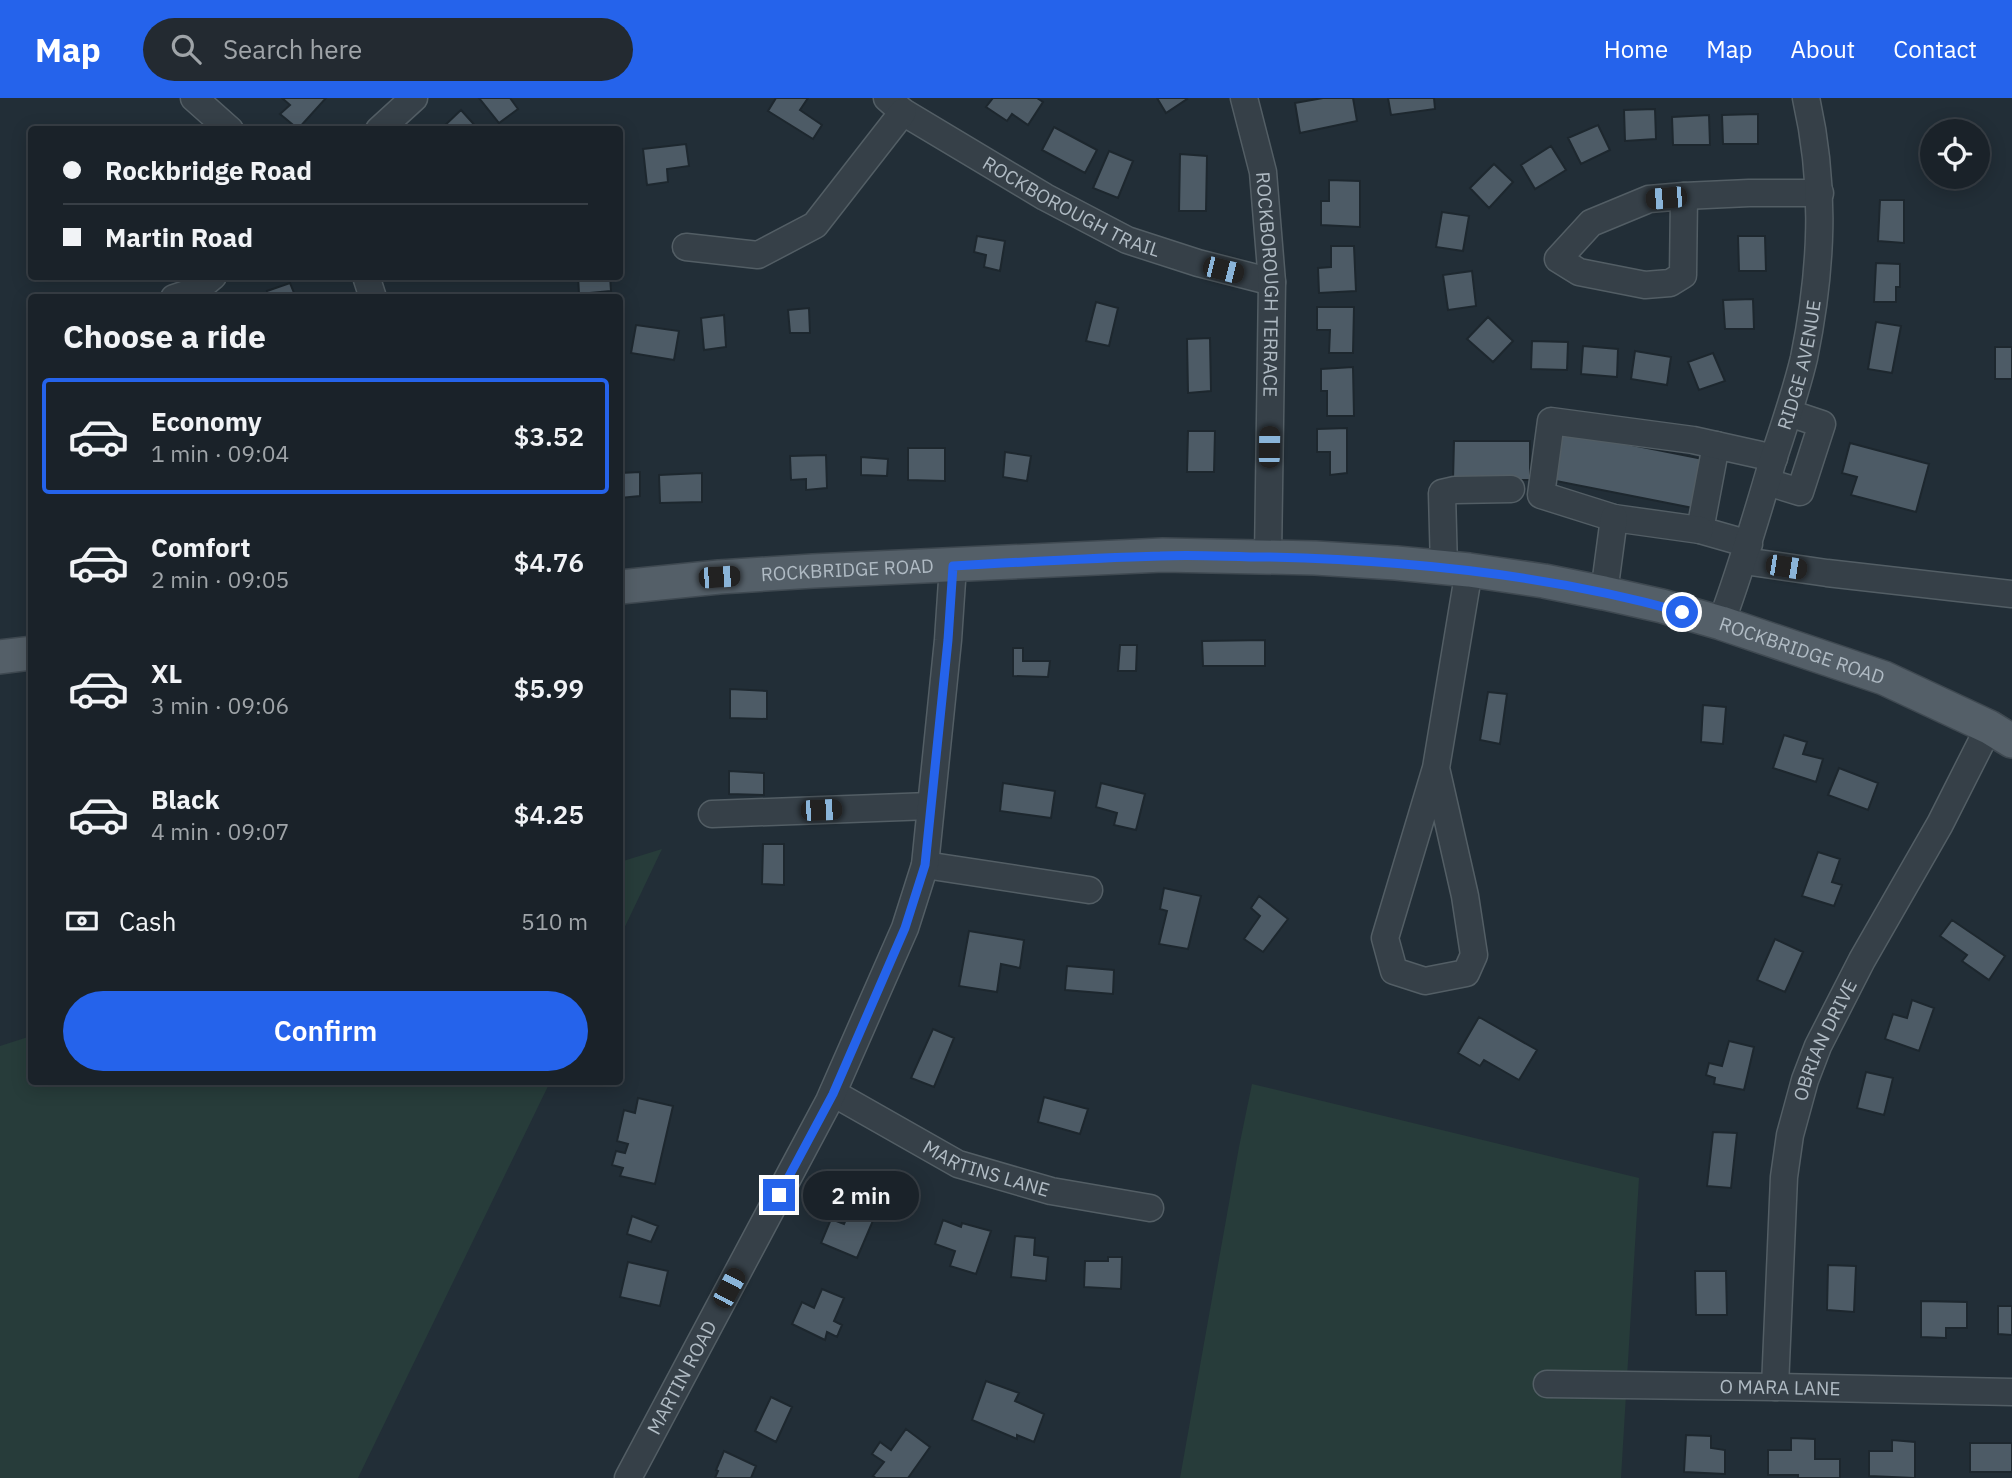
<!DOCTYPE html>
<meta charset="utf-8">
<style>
:root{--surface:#1a2229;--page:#232a31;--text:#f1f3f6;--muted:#9fa4a8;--line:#383f46;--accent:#2563eb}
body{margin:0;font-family:"IBM Plex Sans",sans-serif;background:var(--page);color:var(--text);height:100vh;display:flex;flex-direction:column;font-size:26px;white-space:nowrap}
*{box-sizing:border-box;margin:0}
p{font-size:23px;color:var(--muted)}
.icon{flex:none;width:38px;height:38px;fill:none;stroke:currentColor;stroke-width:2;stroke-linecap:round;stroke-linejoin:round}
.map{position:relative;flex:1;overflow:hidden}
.sheet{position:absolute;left:28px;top:196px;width:595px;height:791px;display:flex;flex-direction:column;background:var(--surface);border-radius:7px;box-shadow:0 4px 18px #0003,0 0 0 2px var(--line)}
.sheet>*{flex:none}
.hud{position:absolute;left:28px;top:28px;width:595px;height:154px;border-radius:7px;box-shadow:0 4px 18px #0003,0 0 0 2px var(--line);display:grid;align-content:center;height:154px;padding:0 35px;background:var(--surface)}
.tools{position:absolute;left:1920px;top:21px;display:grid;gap:14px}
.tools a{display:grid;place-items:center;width:70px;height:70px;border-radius:50%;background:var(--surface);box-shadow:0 4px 18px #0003,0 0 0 2px var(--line);font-size:35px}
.end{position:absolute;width:32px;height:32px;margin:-16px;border:9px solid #2563eb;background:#fff;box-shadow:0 0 0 4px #fff}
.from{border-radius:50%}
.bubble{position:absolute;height:49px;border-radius:24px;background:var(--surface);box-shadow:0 4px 18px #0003,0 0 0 2px var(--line);font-size:23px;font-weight:600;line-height:49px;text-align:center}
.car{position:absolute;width:21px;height:42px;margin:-21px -10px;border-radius:9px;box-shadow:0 0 5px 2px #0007;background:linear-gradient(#222 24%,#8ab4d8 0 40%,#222 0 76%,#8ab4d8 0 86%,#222 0)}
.hud b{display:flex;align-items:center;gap:24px;height:66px;font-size:26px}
.hud b+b{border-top:2px solid var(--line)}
.hud i{width:18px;height:18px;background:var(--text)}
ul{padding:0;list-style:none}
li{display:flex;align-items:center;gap:21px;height:116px;margin:0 14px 10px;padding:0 21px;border:4px solid transparent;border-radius:7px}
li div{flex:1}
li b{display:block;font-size:26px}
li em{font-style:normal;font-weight:600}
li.active{border-color:var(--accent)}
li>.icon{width:63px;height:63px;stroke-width:1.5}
h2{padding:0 35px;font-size:32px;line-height:84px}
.pay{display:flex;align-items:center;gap:18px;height:77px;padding:0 35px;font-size:26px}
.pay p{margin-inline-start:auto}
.cta{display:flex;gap:14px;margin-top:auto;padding:14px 35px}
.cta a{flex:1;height:80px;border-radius:42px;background:var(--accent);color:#fff;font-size:28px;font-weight:600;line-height:80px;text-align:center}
header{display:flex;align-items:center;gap:42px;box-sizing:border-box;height:98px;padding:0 35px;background:var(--accent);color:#fff}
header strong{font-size:33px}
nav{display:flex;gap:38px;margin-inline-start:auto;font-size:24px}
.search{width:490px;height:63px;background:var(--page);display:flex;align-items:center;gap:18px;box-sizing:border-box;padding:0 24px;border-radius:38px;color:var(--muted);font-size:26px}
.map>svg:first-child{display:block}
</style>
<header>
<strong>Map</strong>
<div class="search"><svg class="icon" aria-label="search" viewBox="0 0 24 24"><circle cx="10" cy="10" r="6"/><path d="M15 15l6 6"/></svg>Search here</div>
<nav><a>Home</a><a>Map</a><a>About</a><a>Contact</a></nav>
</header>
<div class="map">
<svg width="2012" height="1380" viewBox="0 0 2012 1380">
<rect width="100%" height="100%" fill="#222e37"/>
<path fill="#273c3a" d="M662,751L620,839V764Z
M31,938L32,984H550L358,1380H0V948Z
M1252,986L1639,1080L1621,1380H1180L1239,1049Z"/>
<path fill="#4d5b66" stroke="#1d272e" stroke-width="2" d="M282,0H326L298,31L280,16L290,7Z
M479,0H510L518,11L499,25Z
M776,0H808L800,12L822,27L813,41L768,13Z
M993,0H1037L1043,4L1028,27L1012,16L1007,23L986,9Z
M1157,0H1186L1187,1L1166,15Z
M1323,0H1353L1357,23L1300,35L1295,5Z
M1388,0H1434L1435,11L1391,17Z
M1655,11L1656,41L1625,43L1624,12Z
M461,12L479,32H440Z
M1758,16V46H1723L1722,17Z
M1709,17L1710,47H1673L1672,19Z
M1598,27L1610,52L1581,66L1568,40Z
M1054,29L1097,52L1085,75L1042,52Z
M686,46L689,68L667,71L668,84L647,87L643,51Z
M1551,48L1566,72L1535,91L1521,67Z
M1109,53L1133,63L1118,100L1093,90Z
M1180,56L1207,58L1206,113H1179Z
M1494,66L1513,84L1489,110L1470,90Z
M1329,82L1360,83V129L1321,127V103H1329Z
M1880,102H1904V145L1878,143Z
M1442,114L1469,118L1463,153L1436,149Z
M977,138L1005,143L1000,173L984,169L986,157L974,154Z
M1738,138H1765L1766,173H1739Z
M1331,148H1354L1356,193L1319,195L1318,170L1331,169Z
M1876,165L1900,166V189H1896V204H1874Z
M1472,173L1476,208L1448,212L1443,177Z
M578,178H610L611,193L579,196Z
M290,185L296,200H269L267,193Z
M1753,201L1754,231H1725L1723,202Z
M1096,204L1118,210L1109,248L1086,243Z
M1317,209H1354L1353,255H1329L1330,232H1317Z
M809,210L810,235H790L788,212Z
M724,217L726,249L704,252L701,220Z
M1488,219L1513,243L1493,264L1467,241Z
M1876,224L1901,228L1892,275L1868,271Z
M636,227L679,233L674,262L631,255Z
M1210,240L1211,293L1188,295L1187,241Z
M1532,243L1568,244L1567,272L1531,271Z
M1583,248L1618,251L1617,279L1581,276Z
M1995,249H2012V281H1995Z
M1635,253L1671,259L1667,287L1631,281Z
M1713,255L1725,283L1699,292L1688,264Z
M1353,269L1354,318H1327V293H1321V271Z
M1347,330V375L1330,377V354H1317V331Z
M1188,333H1215L1214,374H1187Z
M1561,333L1703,361L1693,410L1551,382Z
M1454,343H1530V382H1453Z
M1850,345L1929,366L1916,414L1851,397L1857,379L1842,375Z
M908,350H945V383L908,382Z
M1005,354L1031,358L1027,383L1003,379Z
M826,357L827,390L806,392V381L791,382L790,358Z
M861,359L888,361L887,378L861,377Z
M640,374V398L620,400V375Z
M702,375V404L660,405L659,377Z
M1265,542V568H1203L1202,543Z
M1120,547H1137L1136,573H1118Z
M1013,550H1023V563H1050L1048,579L1013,578Z
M730,591L767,593V621L730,620Z
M1488,594L1507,596L1500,646L1480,642Z
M1703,607L1726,609L1723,646L1701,644Z
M1784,637L1807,644L1803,656L1823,661L1816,684L1773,670Z
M1839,670L1878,685L1868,712L1828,697Z
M729,673L764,675V697L729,696Z
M1003,685L1055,693L1051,720L1000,713Z
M1101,685L1145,696L1136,732L1114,727L1117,715L1096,709Z
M763,746H784V787L762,786Z
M1818,754L1840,761L1832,784L1842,787L1834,808L1802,798Z
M1164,790L1201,798L1188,851L1159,846L1167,813L1160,811Z
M1259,798L1288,821L1263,854L1244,841L1260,818L1251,810Z
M1952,822L2005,858L1989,882L1962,863L1967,857L1940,838Z
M969,833L1024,842L1020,870L1001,866L997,894L959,888Z
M1775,841L1803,854L1785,894L1757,882Z
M1067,868L1114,872L1113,896L1065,892Z
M1912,902L1934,910L1919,953L1885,941L1893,916L1907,920Z
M1479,919L1537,952L1519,982L1484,962L1480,968L1458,955Z
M933,931L954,940L934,989L911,980Z
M1729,943L1754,949L1744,992L1714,986L1715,980L1706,977L1709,965L1722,968Z
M1866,974L1893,980L1884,1017L1857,1010Z
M1044,999L1088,1011L1080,1036L1038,1024Z
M638,1000L673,1008L655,1086L620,1078L623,1070L612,1067L616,1053L625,1055L628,1046L617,1043L624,1012L635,1015Z
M1713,1034L1737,1035L1731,1090L1707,1088Z
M852,1108L875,1118L857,1160L821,1145L831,1121L844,1126Z
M632,1118L658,1128L651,1144L627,1136Z
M943,1122L961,1129L962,1125L991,1133L976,1176L950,1168L955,1153L935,1146Z
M1015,1138L1035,1140L1034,1157L1048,1159L1046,1183L1011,1179Z
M1108,1159H1122L1121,1191L1084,1189L1085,1163H1108Z
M628,1164L668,1173L660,1208L620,1199Z
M1828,1167L1856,1168L1854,1214L1827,1212Z
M1695,1173H1726L1727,1217H1696Z
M822,1191L844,1200L834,1223L842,1227L837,1239L827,1234L825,1242L792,1226L802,1204L814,1210Z
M1921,1203L1967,1204V1230H1946V1240L1921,1239Z
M1998,1208H2012V1237L1998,1236Z
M986,1283L1019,1295L1015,1303L1044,1316L1034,1344L1017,1337V1341L972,1322Z
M771,1299L792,1309L776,1344L755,1333Z
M906,1331L930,1349L908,1380H876L873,1378L884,1364L872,1356L880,1344L891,1352Z
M1686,1337L1711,1338V1350L1725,1352V1376L1684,1374Z
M1791,1340L1815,1341V1361H1840V1380H1798V1377H1768V1352H1791Z
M1892,1342L1915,1344V1380L1869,1378V1353H1892Z
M1970,1345H2012V1374H1970Z
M724,1353L756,1368L751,1380H715L718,1373L716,1372Z"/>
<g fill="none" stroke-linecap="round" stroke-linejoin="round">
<defs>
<g id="minor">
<path d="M194,0L230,32"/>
<path id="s1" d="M887,0L903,14L1045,99L1127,142L1198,165L1272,184"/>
<path id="s2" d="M1244,0L1263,74L1272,184L1268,459"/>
<path d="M379,32L414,0"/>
<path d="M1684,98L1683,177L1670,185L1645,187L1579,174L1558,161L1591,125L1649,101Z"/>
<path d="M1684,98L1749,95H1820"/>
<path d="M686,149L758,157L815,127L903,14"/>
<path d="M366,178L373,200"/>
<path d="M174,200L195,193L213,178"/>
<path d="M1716,347L1700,432L1749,446"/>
<path d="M1767,384L1800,394L1822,326L1789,315"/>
<path d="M1700,432L1614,420L1541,397L1551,323L1693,342L1774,360"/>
<path d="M1744,463L1827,475L2012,496"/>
<path d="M1444,470L1442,395L1455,392L1511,391"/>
<path d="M1604,495L1614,420"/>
<path id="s3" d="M1721,525C1741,471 1757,417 1773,362C1784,328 1796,294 1804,260C1822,172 1826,88 1806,0"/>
<path d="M1436,670L1465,798L1474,857L1466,875L1425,883L1394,873L1385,840L1436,670L1469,472"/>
<path d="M712,716L930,708"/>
<path d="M925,767L1089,792"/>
<path id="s4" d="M833,995L958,1066L1051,1093L1150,1110"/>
<path id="s5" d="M1547,1286L1775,1289L2012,1294"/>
<path id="s6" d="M1775,1289L1784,1079L1790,1037L1805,982L1818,948L1862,862L1940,726L1989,629"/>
<path id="s7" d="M628,1380L829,1003L905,830L925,767L948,542L953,468"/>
</g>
<g id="major">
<path id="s8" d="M620,489L719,479L813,473L1163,457L1315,460L1396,465L1469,472L1544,483L1604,495L1662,508L1721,525L1884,580L1989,629L2012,643"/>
<path d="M0,559L32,555"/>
</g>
</defs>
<use href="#minor" stroke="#535e65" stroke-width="29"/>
<use href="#major" stroke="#3f4951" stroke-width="36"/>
<use href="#minor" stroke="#364048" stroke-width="26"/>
<use href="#major" stroke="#545f68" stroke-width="33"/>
</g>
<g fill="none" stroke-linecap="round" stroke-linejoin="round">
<path stroke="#2563eb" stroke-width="9" d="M779,1097L833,996L905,830L925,767L948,542L953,468C1022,464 1091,460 1160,458C1196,456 1231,459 1267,459C1406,462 1547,476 1682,514"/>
</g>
<g text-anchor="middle" stroke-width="5" stroke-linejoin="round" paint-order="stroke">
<g font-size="19" fill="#b0bbc4" stroke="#1b252c">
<text dy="7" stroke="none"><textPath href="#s1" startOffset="215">ROCKBOROUGH TRAIL</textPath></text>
<text dy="7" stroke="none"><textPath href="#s2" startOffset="189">ROCKBOROUGH TERRACE</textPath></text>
<text dy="7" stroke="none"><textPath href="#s3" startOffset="270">RIDGE AVENUE</textPath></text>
<text dy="7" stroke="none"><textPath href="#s8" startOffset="228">ROCKBRIDGE ROAD</textPath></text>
<text dy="7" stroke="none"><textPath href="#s8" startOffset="1194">ROCKBRIDGE ROAD</textPath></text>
<text dy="7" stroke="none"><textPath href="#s6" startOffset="354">OBRIAN DRIVE</textPath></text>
<text dy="7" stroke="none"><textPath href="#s4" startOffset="172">MARTINS LANE</textPath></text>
<text dy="7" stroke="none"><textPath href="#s7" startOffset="114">MARTIN ROAD</textPath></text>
<text dy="7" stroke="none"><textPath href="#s5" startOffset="233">O MARA LANE</textPath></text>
</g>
</g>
</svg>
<div class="tools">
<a><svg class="icon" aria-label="locate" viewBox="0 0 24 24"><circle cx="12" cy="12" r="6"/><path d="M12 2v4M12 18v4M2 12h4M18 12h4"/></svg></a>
</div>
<i class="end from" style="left:1682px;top:514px"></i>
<i class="end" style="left:779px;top:1097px"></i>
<div class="bubble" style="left:803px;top:1073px;width:116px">2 min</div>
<i class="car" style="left:1666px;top:100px;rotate:265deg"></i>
<i class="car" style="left:1223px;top:172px;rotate:104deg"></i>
<i class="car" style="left:1269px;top:349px;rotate:1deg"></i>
<i class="car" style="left:1786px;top:469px;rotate:99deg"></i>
<i class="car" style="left:719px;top:479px;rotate:86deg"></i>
<i class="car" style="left:821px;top:712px;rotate:88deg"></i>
<i class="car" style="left:729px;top:1190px;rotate:28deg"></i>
<div class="hud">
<b><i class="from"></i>Rockbridge Road</b>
<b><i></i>Martin Road</b>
</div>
<section class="sheet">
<h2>Choose a ride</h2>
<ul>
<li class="active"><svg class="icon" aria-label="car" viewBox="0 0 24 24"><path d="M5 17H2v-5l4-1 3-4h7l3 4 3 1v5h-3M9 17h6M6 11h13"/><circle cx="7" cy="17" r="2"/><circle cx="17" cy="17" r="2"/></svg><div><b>Economy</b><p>1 min · 09:04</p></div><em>$3.52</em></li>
<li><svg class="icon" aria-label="car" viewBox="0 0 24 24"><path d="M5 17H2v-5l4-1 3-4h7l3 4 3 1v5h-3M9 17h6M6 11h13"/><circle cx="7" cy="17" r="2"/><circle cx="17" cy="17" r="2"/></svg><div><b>Comfort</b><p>2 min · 09:05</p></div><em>$4.76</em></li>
<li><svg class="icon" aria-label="car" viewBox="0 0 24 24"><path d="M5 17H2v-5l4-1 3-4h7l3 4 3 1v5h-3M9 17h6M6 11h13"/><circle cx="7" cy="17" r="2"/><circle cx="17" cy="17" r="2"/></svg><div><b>XL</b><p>3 min · 09:06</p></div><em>$5.99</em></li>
<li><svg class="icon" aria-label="car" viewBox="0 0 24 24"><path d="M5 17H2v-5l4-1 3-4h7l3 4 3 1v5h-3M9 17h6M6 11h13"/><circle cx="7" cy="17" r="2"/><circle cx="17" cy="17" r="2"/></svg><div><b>Black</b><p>4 min · 09:07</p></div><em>$4.25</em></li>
</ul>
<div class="pay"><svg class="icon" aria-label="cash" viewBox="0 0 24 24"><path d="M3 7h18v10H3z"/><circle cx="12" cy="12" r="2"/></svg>Cash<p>510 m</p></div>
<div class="cta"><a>Confirm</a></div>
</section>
</div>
